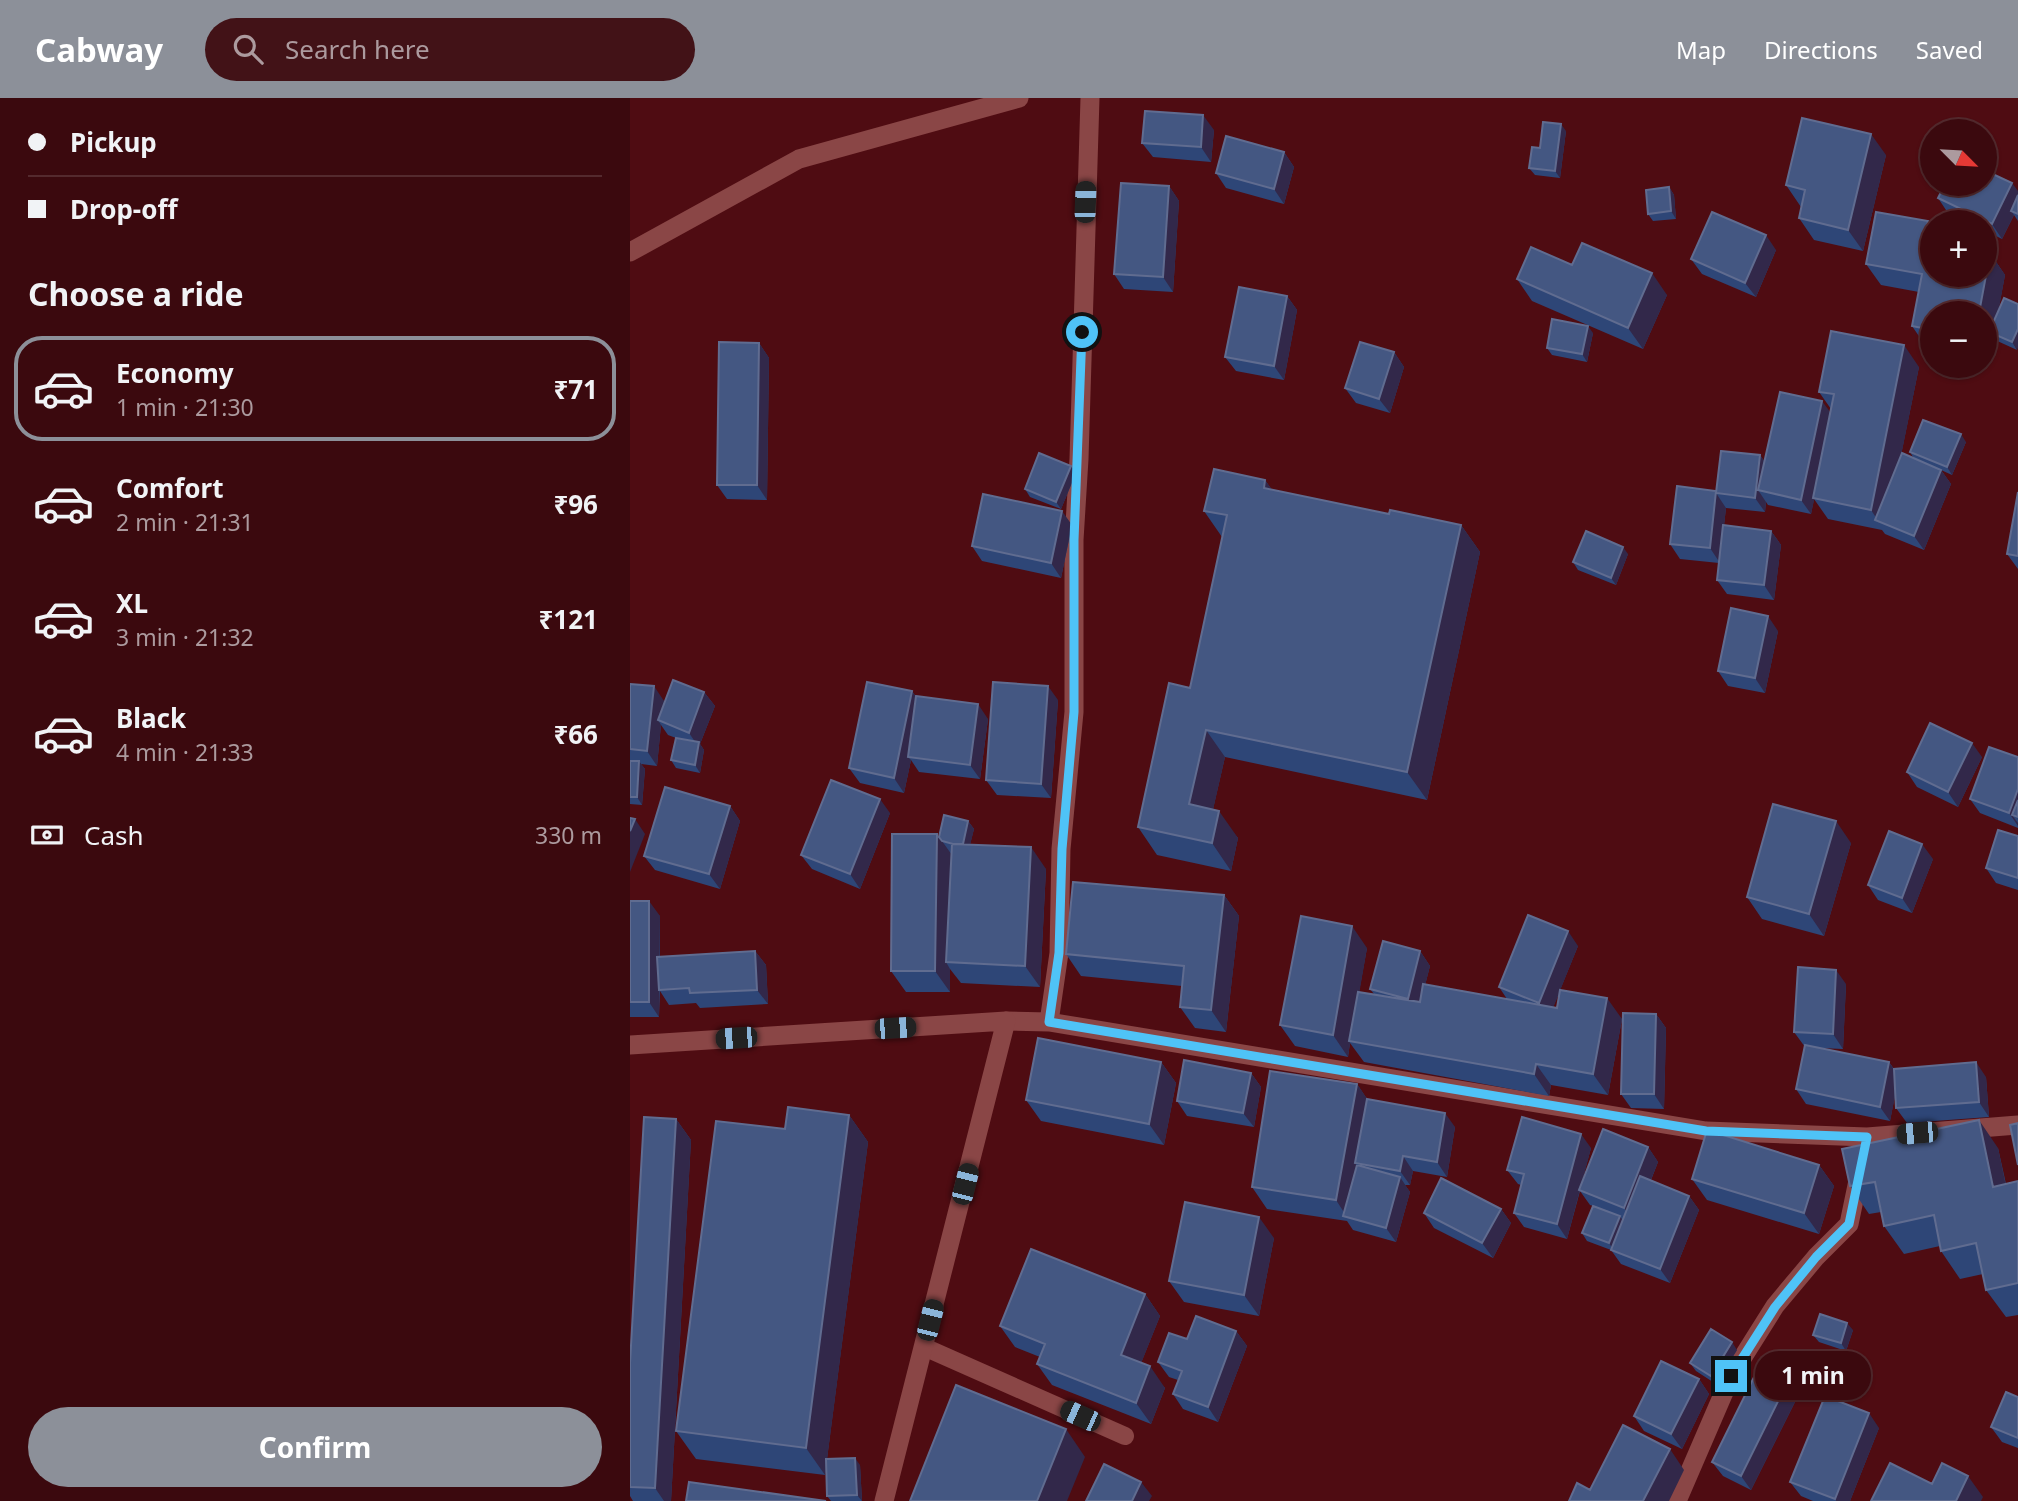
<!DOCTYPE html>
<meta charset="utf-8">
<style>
:root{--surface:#3b090e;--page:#421217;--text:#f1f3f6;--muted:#ac9a9e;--line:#542a2e;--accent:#8c9099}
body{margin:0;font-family:"Noto Sans",sans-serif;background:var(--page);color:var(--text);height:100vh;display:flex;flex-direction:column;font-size:26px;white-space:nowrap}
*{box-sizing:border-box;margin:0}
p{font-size:23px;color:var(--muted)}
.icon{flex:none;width:38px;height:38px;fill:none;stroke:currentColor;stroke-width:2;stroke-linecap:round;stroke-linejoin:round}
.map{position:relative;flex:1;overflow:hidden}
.drawer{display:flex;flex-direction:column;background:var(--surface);width:630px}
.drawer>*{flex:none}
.guide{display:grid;align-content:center;height:154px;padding:0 28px;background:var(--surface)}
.needle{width:46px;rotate:114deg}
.fabs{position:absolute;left:1290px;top:21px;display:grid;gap:14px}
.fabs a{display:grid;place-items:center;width:77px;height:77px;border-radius:50%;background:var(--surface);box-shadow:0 2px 5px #0004,0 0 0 2px var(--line);font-size:35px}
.end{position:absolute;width:32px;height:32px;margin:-16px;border:9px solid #4fc3f7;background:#111;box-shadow:0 0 0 4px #111}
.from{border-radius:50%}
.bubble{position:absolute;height:49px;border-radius:24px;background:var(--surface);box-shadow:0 2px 5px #0004,0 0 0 2px var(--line);font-size:23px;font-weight:700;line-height:49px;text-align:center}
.car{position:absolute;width:21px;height:42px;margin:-21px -10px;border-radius:9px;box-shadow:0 0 5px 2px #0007;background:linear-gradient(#222 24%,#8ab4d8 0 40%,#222 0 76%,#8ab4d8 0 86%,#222 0)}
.guide b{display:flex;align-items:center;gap:24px;height:66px;font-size:26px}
.guide b+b{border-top:2px solid var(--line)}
.guide i{width:18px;height:18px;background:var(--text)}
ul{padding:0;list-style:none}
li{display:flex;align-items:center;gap:21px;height:105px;margin:0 14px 10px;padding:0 14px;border:4px solid transparent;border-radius:28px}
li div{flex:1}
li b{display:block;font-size:26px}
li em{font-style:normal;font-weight:700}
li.active{border-color:var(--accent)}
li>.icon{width:63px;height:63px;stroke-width:1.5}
h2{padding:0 28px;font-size:32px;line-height:84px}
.pay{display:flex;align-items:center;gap:18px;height:77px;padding:0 28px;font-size:26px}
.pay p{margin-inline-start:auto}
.action{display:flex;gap:14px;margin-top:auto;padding:14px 28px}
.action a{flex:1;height:80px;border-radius:42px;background:var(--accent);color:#fff;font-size:28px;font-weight:700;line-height:80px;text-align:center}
header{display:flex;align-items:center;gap:42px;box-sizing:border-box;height:98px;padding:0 35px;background:var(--accent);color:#fff}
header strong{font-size:33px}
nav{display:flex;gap:38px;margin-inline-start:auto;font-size:24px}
.search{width:490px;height:63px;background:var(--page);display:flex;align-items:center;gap:18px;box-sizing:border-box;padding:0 24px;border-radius:38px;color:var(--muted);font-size:26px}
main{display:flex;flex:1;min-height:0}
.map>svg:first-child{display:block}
</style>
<header>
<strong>Cabway</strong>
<div class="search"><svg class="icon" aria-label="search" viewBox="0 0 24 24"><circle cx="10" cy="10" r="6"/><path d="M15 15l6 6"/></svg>Search here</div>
<nav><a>Map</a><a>Directions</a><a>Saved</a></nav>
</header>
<main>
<section class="drawer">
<div class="guide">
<b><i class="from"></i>Pickup</b>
<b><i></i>Drop-off</b>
</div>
<h2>Choose a ride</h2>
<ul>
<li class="active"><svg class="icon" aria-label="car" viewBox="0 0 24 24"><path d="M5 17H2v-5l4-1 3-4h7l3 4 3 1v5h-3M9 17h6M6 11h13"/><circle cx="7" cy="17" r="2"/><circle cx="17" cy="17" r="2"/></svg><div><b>Economy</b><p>1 min · 21:30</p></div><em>₹71</em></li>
<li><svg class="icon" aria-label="car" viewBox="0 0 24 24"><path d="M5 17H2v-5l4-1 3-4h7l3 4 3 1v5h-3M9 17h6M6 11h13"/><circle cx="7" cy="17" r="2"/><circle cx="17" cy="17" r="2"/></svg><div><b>Comfort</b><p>2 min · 21:31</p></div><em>₹96</em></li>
<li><svg class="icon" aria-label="car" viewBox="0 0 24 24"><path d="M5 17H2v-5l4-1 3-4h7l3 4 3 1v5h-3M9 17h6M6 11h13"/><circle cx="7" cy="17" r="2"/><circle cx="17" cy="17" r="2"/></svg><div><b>XL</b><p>3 min · 21:32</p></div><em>₹121</em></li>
<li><svg class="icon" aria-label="car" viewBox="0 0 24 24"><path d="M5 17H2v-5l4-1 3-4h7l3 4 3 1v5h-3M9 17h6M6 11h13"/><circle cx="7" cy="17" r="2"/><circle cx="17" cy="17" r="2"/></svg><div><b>Black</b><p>4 min · 21:33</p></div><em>₹66</em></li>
</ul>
<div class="pay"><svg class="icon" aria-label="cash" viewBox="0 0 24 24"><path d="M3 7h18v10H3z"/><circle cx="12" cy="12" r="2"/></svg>Cash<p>330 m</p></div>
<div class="action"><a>Confirm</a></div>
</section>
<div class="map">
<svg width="1388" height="1403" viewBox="0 0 1388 1403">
<rect width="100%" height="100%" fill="#4f0c12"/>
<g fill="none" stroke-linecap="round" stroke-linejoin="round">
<path stroke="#8a4646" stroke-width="18" d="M294,1249L495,1338"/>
<path stroke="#8a4646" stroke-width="19" d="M0,154L169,61L389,0
M376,923L419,924L1076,1033L1237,1039L1388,1027
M419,924L429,855L431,751L444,614V442L449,361L460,0
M1047,1403L1101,1278L1145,1208L1186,1159L1219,1126L1230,1073"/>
<path stroke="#8a4646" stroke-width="19" d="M0,947L376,923L254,1403"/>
</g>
<path fill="#2e4677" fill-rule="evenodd" d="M584,32L581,64L523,59L512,45Z
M936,33L930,80L905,77L899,70L910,50Z
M654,54L664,69L654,106L596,90L586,75Z
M1256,57L1233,153L1184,142L1169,120L1171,109L1156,87Z
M539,88L549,103L543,194L494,191L484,176Z
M1039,89L1044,97L1046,121L1023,123L1018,116Z
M1388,93V123L1384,117L1372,141L1354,132V124H1338L1318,115L1308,100Z
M1298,123L1302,128V177L1354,143L1364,153L1362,158L1375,177L1368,214L1387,252L1363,241L1360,261L1354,260V215H1302V250H1297L1282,228L1289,194L1251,187L1236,166Z
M1146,152L1126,199L1072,176L1061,161Z
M942,167L1037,197L1013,251L902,203L887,181Z
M657,198L667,212L654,282L606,273L595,259Z
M963,235L957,264L922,257L917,250Z
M129,245L139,260L137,402L97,401L87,387Z
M764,254L774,269L760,315L726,305L715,290Z
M1289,269L1271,357L1284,361L1280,354L1336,344L1322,377L1311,372L1321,386L1294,452L1255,436L1252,432L1198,421L1184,401L1181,416L1138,407L1136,404L1135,414L1096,410L1094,427L1141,433L1151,447L1144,502L1097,496L1087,482L1089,465L1050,461L1040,446L1086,393L1130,357L1134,363L1200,314L1201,311L1189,294Z
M441,368L446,375L431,411L400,399L395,391Z
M635,382L642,392L759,416L831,427L850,454L797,702L595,659L583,711L608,740L601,773L527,757L508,729L560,590L592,439L574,413Z
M1388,394V471L1377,456Z
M442,427L431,480L352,463L342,448Z
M998,456L986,487L948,472L943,464Z
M1148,533L1135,595L1098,588L1088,573Z
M0,586L34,603L33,608L74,594L85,608L70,646L74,652L70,675L46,670L41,662L46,640L38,637L31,627L27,668L11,666L15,671L12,707L0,706Z
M282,593L286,599L358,621L350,681L289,674L281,662L274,695L230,685L219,670Z
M428,602L421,700L367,697L356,682Z
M1352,659L1328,709L1287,689L1277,674Z
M1388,659V730L1350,715L1340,701Z
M100,708L110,723L90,791L25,772L14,758Z
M260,715L230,791L182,771L171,757Z
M338,723L344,731L340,746L416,771L410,889L331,885L320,871V894H276L261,873L307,736L309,739Z
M1388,738V792L1366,785L1356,770Z
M1221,745L1194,838L1132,821L1117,799Z
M1303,761L1282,815L1248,802L1238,787Z
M594,797L609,818L596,934L565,930L550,909L552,888L451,878L436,856Z
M0,803L30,818V859L125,853L136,867L138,906L70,910L66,905L39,907L30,893L29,919H0Z
M948,848L930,892L992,921L978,997L921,987L919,998L734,964L720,945L718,959L665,948L650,927L737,850L729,894L744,896L740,891L790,853L800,868L795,887L877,901L869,889ZM929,895L927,910L923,909Z
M1216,886L1213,951L1189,950L1259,964L1264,971L1356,979L1359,1019L1277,1025L1266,1010L1265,997L1260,1023L1176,1006L1166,991L1175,949L1164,934Z
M1026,916L1036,930L1034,1011L1001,1010L991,996Z
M531,964L546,985L534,1047L411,1023L396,1002Z
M621,975L631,989L624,1029L557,1018L547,1003Z
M727,986L737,1001L825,1029L817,1079L783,1073L780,1087H775L780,1094L766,1144L723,1132L717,1123L637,1111L622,1089Z
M219,1017L238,1044L197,1361L230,1367L232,1403H201L197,1398L196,1369L195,1377L66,1361L46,1333L155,1031Z
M46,1021L61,1042L41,1403H3L0,1398V1265Z
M1018,1049L1028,1064L1021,1082L1059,1098L1069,1112L1040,1185L991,1166L981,1152L957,1143L952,1135L963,1108L960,1107L950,1093L937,1141L894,1129L884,1115L891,1087L888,1086L877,1072L961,1050L950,1090Z
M1368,1050L1376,1086L1388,1083V1217L1376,1219L1356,1192L1353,1176L1330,1181L1311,1153L1310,1148L1274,1156L1254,1128L1251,1114L1239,1116L1220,1088Z
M1189,1067L1204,1088L1189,1136L1077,1102L1062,1081Z
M871,1111L881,1125L863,1160L804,1130L794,1115Z
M644,1140L629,1218L554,1204L539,1183Z
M515,1196L530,1218L511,1265L535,1290L521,1326L422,1287L407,1266L410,1259L385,1249L370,1228Z
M1223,1232L1216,1253L1189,1244L1183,1237Z
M606,1233L617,1248L588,1324L553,1311L543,1296L548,1282L539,1279L528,1264L557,1241Z
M1107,1252L1086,1286L1066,1273L1060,1265Z
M1069,1281L1079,1296L1052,1351L1014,1333L1004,1318Z
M1156,1287L1166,1302L1121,1392L1093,1378L1082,1364Z
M1388,1299V1350L1372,1344L1361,1329Z
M1249,1330L1220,1403H1183L1171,1398L1160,1384Z"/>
<path fill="#32284a" d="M573,17L584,32L581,64L571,49Z
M931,26L936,33L930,80L925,73Z
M1241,36L1256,57L1233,153L1218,132Z
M654,54L664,69L654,106L644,91Z
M1382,85L1388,93V109L1381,113L1384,117L1372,141L1362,126Z
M539,88L549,103L543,194L533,179Z
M1039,89L1044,97L1046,121L1041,113Z
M1298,123L1302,128V155L1294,144Z
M1136,137L1146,152L1126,199L1115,185Z
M1359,145L1364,153L1362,158L1375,177L1364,237L1359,234L1363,241L1360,261L1354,253V215H1349L1354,154Z
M1022,175L1037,197L1013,251L998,230Z
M657,198L667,212L654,282L644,268Z
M958,228L963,235L957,264L952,256Z
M1388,231V250L1387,252L1382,244Z
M129,245L139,260L137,402L127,387Z
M1274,247L1289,269L1257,427L1249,424L1241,412Z
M764,254L774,269L760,315L749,301Z
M1192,303L1203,318L1181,416L1171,402Z
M1331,336L1336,344L1322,377L1317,369Z
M1130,357L1140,371L1128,392L1136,404L1135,414L1125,400Z
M441,368L446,375L431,411L426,404Z
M1311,372L1321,386L1294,452L1284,438Z
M635,382L655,410L634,390Z
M1086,395L1096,410L1090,465L1080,450Z
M432,413L442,427L431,480L421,465Z
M831,427L850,454L797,702L777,674Z
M1141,433L1151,447L1144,502L1134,487Z
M993,449L998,456L986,487L981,480Z
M1138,518L1148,533L1135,595L1125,580Z
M24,588L34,603L32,624L28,622L31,627L27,668L17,653Z
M418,588L428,602L421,700L411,686Z
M282,593L292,608L278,659L281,662L274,695L264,680Z
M74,594L85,608L70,646L74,652L70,675L65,667L68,648L59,635Z
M348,606L358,621L350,681L340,667Z
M576,632L595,659L578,734L559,706Z
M1342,645L1352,659L1328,709L1318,694Z
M9,663L15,671L12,707L7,699Z
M1388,691V719L1382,717L1388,725V728L1379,715Z
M250,701L260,715L230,791L220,776Z
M100,708L110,723L90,791L79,776Z
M589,713L608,740L601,773L582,745Z
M5,721L15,736L0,774V733Z
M338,723L344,731L338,756L333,748Z
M1206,723L1221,745L1194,838L1179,816Z
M307,736L322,757L316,864L320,871V894L305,873Z
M1292,746L1303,761L1282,815L1272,800Z
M401,749L416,771L410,889L395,868Z
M594,797L609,818L596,934L581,912Z
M19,803L30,818L29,919L19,904Z
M722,828L737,850L721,943H719L720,945L718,959L703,937Z
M938,833L948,848L919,920L909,905Z
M125,853L136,867L138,906L127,892Z
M790,853L800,868L788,915L778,901Z
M1206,872L1216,886L1213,951L1203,936Z
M977,900L992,921L978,997L963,976Z
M1026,916L1036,930L1034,1011L1024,996Z
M531,964L546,985L534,1047L519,1026Z
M1259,964L1269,979L1260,1023L1250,1009Z
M1346,964L1356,979L1359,1019L1349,1004Z
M906,966L921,987L919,998L904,976Z
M621,975L631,989L624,1029L613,1015Z
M727,986L742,1008L725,1065L730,1072L717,1119L706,1102Z
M815,1015L825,1029L817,1079L807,1064Z
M219,1017L238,1044L195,1377L176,1350Z
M46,1021L61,1042L41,1403H34L25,1390Z
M1349,1022L1368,1050L1382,1117L1363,1089Z
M951,1036L961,1050L937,1141L927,1126Z
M1018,1049L1028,1064L1004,1124L994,1110Z
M773,1058L783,1073L780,1087L770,1073Z
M1189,1067L1204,1088L1189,1136L1174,1115Z
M770,1079L780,1094L766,1144L756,1130Z
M1059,1098L1069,1112L1040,1185L1030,1171Z
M871,1111L881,1125L863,1160L852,1145Z
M990,1118L995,1126L984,1153L979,1145Z
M629,1119L644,1140L629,1218L614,1197Z
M515,1196L530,1218L506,1278L491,1257Z
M1217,1225L1223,1232L1216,1253L1211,1245Z
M606,1233L617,1248L588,1324L578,1309Z
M1102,1244L1107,1252L1086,1286L1081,1278Z
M520,1268L535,1290L521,1326L506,1305Z
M1069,1281L1079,1296L1052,1351L1041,1336Z
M1156,1287L1166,1302L1121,1392L1111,1378Z
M1239,1315L1249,1330L1220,1403H1206L1205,1401Z
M436,1331L455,1359L437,1403H407Z
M1040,1351L1054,1372L1039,1403H1013Z
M225,1360L230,1367L232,1403L227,1397Z
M1338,1378L1353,1399L1351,1403H1326Z
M511,1384L522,1398L519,1403H502Z"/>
<path fill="#445782" stroke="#606c90" stroke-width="2" d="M515,13L573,17L571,49L512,45Z
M1172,20L1241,36L1218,132L1169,120L1175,92L1156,87Z
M913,24L931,26L925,73L899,70L902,49L910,50Z
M596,38L654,54L644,91L586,75Z
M1354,72L1382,85L1362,126L1308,100L1315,86H1354Z
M491,85L539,88L533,179L484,176Z
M1039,89L1041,113L1018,116L1016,92Z
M1388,97V116L1381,113Z
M1082,114L1136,137L1115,185L1061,161Z
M1246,114L1298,123L1294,144L1302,146V177H1354V155L1360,156L1349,215H1302V232L1282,228L1292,176L1236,166Z
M1354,143L1359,145L1354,154Z
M952,145L1022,175L998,230L887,181L901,149L942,167Z
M609,189L657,198L644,268L595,259Z
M1374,200L1388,206V231L1382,244L1359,234Z
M922,221L958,228L952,256L917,250Z
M1201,233L1274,247L1241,412L1183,400L1204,296L1189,294Z
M89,244L129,245L127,387H87Z
M730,244L764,254L749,301L715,290Z
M1150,294L1192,303L1171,402L1128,392Z
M1293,322L1331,336L1317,369L1280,354Z
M1091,353L1130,357L1125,400L1086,395Z
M409,355L441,368L426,404L395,391Z
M1272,355L1311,372L1284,438L1245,422Z
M584,371L635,382L634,390L759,416L760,412L831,427L777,674L576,632L559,706L589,713L582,745L508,729L539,585L560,590L597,417L574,413Z
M1047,388L1086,393L1080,450L1040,446Z
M1388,394V458L1377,456Z
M353,396L432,413L421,465L342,448Z
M1093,427L1141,433L1134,487L1087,482Z
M956,433L993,449L981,480L943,464Z
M1101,510L1138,518L1125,580L1088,573Z
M43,582L74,594L59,635L28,622Z
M237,584L282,593L264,680L219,670Z
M363,584L418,588L411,686L356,682Z
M0,586L24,588L17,653L0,651Z
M286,598L348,606L340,667L278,659Z
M1300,625L1342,645L1318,694L1277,674Z
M46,640L69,644L65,667L41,662Z
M1359,649L1388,659V691L1379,715L1340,701Z
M0,663H9L7,699H0Z
M201,682L250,701L220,776L171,757Z
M35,689L100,708L79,776L14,758Z
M1388,702V719L1382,717Z
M1143,706L1206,723L1179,816L1117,799Z
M314,717L338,723L333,746H323L312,743L309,739Z
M0,720L5,721L0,733Z
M1368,732L1388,738V780L1356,770Z
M1259,733L1292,746L1272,800L1238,787Z
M262,736H307L305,873H261Z
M322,746L401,749L395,868L316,864Z
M443,784L594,797L581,912L550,909L554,868L436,856Z
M0,803H19V904H0Z
M898,817L938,833L909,905L869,889Z
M671,818L722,828L703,937L650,927Z
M753,843L790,853L778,901L740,891Z
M125,853L127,892L60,895L59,890L29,892L27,859Z
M1168,869L1206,872L1203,936L1164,934Z
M793,886L927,910L930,892L977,900L963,976L906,966L904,976L719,943L728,894L790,904Z
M993,915L1026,916L1024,996H991Z
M408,940L531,964L519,1026L396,1002Z
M1175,947L1259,964L1250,1009L1166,991Z
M554,962L621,975L613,1015L547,1003Z
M1346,964L1349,1004L1266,1010L1264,971Z
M640,973L727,986L706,1102L622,1089Z
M737,1001L815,1015L807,1064L773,1058L770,1073L725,1065Z
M158,1009L219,1017L176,1350L46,1333L86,1023L155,1031Z
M14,1019L46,1021L25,1390L0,1389V1265Z
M892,1019L951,1036L927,1126L884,1115L894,1076L877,1072Z
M1349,1022L1363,1089L1388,1083V1185L1356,1192L1346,1145L1311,1153L1304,1117L1254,1128L1245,1084L1220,1088L1212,1051Z
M1388,1025V1067L1380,1027Z
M973,1031L1018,1049L994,1110L949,1092Z
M1077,1032L1189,1067L1174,1115L1062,1081Z
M727,1067L770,1079L756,1130L713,1118Z
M1010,1078L1059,1098L1030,1171L981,1152Z
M811,1080L871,1111L852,1145L794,1115Z
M555,1104L629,1119L614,1197L539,1183Z
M963,1108L990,1118L979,1145L952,1135Z
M401,1151L515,1196L491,1257L520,1268L506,1305L407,1266L415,1246L370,1228Z
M1190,1216L1217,1225L1211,1245L1183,1237Z
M566,1218L606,1233L578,1309L543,1296L552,1273L528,1264L539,1235L557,1241Z
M1081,1231L1102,1244L1081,1278L1060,1265Z
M1031,1263L1069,1281L1041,1336L1004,1318Z
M1127,1273L1156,1287L1111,1378L1082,1364Z
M326,1287L436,1331L407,1403H280Z
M1376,1294L1388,1299V1340L1361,1329Z
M1195,1298L1239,1315L1205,1401L1160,1384Z
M993,1327L1040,1351L1013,1403H939L947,1385L960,1392Z
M225,1360L227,1397L197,1398L196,1361Z
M1260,1365L1302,1386L1312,1365L1338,1378L1326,1403H1241Z
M474,1366L511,1384L502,1403H456Z
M59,1384L196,1403H56Z"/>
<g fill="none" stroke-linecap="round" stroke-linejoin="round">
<path stroke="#4fc3f7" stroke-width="9" d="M452,234L444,442V614L432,751L429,855L419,924L1076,1033L1237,1039L1219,1126L1186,1159L1145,1209L1101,1278"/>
</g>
</svg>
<div class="fabs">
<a><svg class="needle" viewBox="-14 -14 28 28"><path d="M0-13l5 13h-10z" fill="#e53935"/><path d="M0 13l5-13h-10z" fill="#ac9a9e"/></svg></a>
<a>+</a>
<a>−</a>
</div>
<i class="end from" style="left:452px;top:234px"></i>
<i class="end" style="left:1101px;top:1278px"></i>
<div class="bubble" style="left:1125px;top:1253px;width:116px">1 min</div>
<i class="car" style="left:455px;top:104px;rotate:2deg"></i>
<i class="car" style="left:265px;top:930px;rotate:87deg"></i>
<i class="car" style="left:106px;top:940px;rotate:266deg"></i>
<i class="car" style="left:1287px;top:1035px;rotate:265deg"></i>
<i class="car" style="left:335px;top:1086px;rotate:14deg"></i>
<i class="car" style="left:300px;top:1222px;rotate:14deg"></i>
<i class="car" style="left:450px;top:1318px;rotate:294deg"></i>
</div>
</main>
